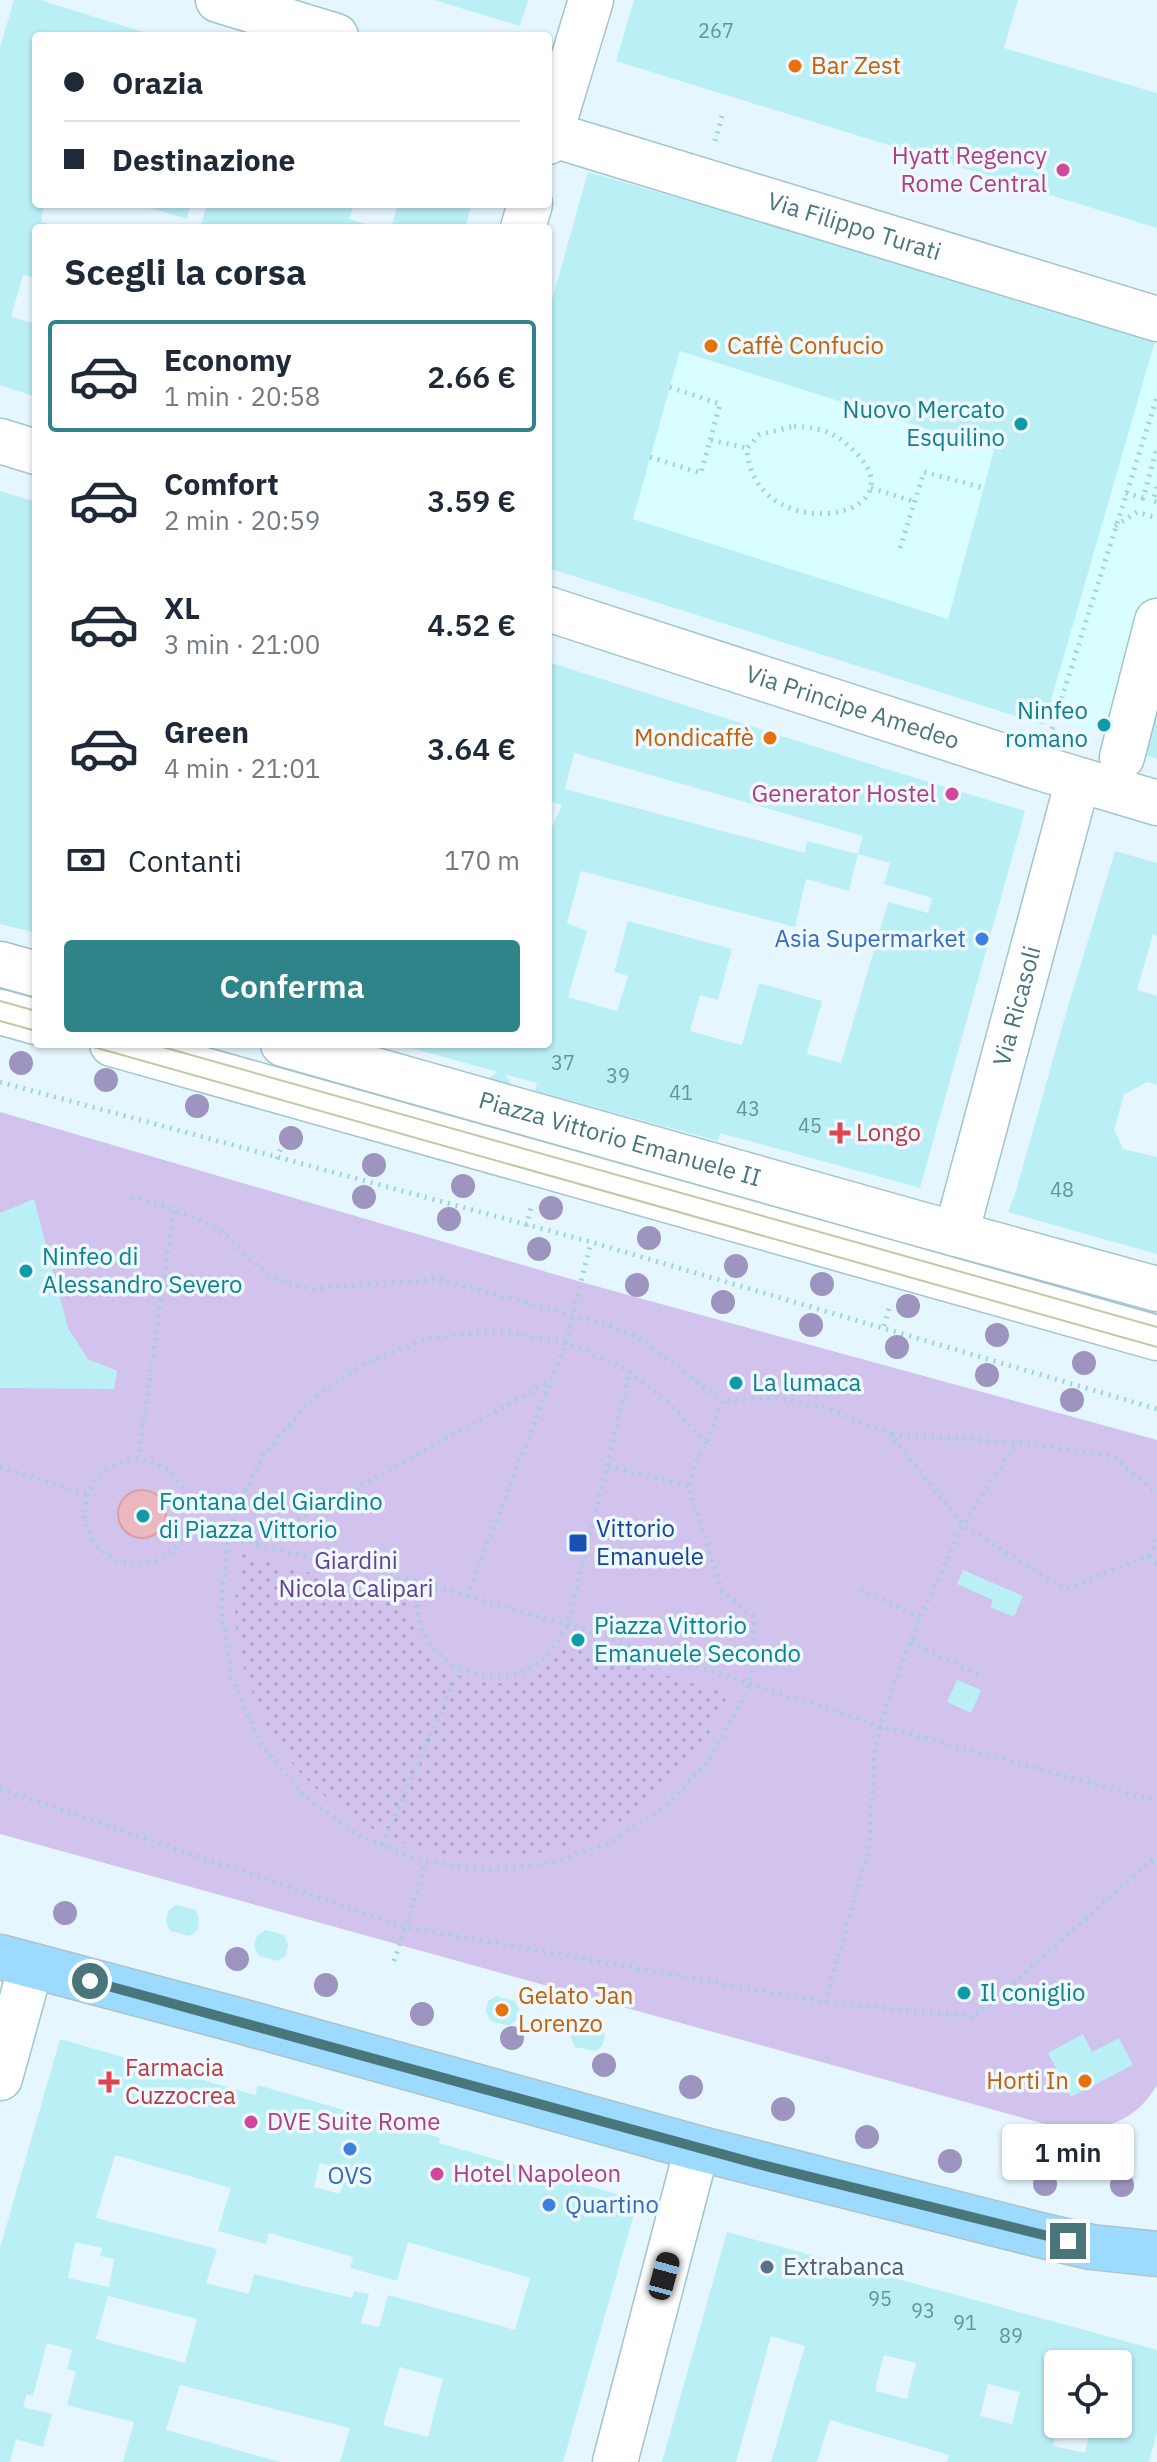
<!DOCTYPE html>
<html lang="it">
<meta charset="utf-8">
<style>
:root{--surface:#fff;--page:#f2f2f3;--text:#1f2937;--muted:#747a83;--line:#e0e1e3;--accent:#2e8488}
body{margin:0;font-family:"IBM Plex Sans",sans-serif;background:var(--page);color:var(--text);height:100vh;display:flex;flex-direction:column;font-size:30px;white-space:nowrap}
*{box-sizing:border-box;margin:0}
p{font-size:26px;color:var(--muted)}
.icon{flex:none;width:44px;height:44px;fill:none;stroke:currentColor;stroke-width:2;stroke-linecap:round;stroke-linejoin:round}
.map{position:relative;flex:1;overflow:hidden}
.sheet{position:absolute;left:32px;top:224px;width:520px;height:824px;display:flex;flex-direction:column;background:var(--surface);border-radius:8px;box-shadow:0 2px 6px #0004}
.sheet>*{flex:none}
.banner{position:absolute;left:32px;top:32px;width:520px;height:176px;border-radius:8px;box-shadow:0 2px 6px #0004;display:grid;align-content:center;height:176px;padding:0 32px;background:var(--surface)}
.tools{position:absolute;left:1044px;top:2350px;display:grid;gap:16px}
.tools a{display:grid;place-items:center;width:88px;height:88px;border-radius:8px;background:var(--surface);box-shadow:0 2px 6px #0004;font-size:40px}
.end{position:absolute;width:36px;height:36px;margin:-18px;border:10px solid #48767b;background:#fff;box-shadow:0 0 0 4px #fff}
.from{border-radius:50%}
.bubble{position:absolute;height:56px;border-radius:8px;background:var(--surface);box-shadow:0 2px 6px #0004;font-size:26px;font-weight:600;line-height:56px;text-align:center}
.car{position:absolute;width:24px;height:48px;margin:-24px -12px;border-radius:10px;box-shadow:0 0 6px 2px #0007;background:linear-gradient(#222 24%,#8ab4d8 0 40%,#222 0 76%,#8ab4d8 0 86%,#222 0)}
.banner b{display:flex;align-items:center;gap:28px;height:76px;font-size:30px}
.banner b+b{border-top:2px solid var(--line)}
.banner i{width:20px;height:20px;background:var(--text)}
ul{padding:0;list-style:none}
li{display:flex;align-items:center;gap:24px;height:112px;margin:0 16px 12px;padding:0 16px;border:4px solid transparent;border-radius:8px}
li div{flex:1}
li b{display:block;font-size:30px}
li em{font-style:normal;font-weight:600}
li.on{border-color:var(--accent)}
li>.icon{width:72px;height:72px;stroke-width:1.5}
h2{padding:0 32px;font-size:36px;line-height:96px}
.pay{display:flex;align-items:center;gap:20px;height:88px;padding:0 32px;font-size:30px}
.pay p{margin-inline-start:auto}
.action{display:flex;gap:16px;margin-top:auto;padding:16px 32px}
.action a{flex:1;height:92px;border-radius:8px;background:var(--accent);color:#fff;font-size:32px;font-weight:600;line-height:92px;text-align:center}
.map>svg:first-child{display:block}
</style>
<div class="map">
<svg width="1157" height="2462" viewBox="0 0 1157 2462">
<defs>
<pattern id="garden-dots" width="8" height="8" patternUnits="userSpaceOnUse" patternTransform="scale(2)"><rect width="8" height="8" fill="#d1c2ee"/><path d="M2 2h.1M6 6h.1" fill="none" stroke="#aca2c6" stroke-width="1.8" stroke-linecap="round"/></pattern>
</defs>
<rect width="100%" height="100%" fill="#e6f6fe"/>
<path fill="#d9feff" d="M588,172L870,253L1155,341L1152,350L1157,352V759L1138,754L1140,747L1047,717L1044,725L548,568V314Z"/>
<path fill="#d1c2ee" d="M0,1112L581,1282L1157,1440V2085C1135,2123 1100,2133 1059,2128L0,1834Z"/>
<path fill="url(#garden-dots)" d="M242,1554L408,1600C416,1683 515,1715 565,1645L728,1694C663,1857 462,1911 327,1798C295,1772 271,1740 256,1702C244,1673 235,1640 235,1608C235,1590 240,1571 242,1554Z"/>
<path fill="#eab8be" stroke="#dd9da4" stroke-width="2" d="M118 1514a24 24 0 1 1 48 0a24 24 0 1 1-48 0Z"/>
<path fill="#bbeff6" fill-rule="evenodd" d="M14,0H40L153,35L36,36V204H44L41,222L59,227L36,228V278L23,275L11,317L36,324V397L0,385V47Z
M434,0H528L520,26Z
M634,0H1018L1004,48L1157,93V228L616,61Z
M588,172L870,253L1155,341L1044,725L548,568V314ZM680,351L994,450L948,619L633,519Z
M137,204H191L187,219Z
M207,204H354L349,219L378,228H200Z
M398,204H472L465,228H391Z
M0,491L36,502V933L0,924Z
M548,662L883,768L1025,811L920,1188L720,1133L718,1141L535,1091L537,1083L506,1075L512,1085L508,1096L485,1088L489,1078L498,1072L400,1045L548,1044V836L562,805L548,801ZM574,753L863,836L858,854L890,863L884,884L932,898L928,913L888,902L841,1063L807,1054L822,1001L759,983L742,1045L690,1031L700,995L718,1000L732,949L628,921L614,972L628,976L617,1011L568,997L587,931L567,923L581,871L795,927L806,879L849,891L858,854L807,841L805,853L565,789Z
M1157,694V759L1138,754Z
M1115,851L1157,863V936L1153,934L1137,990L1157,996V1085L1148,1082L1124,1094L1114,1130L1123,1149L1157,1157V1254L1008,1212L1016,1191L1066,1013Z
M34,1199L68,1328L88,1359L117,1371L114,1389L0,1388V1213Z
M963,1570L1023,1596L1014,1617L990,1607L993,1600L957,1584Z
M957,1680L981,1690L971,1713L947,1702Z
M176,1905L196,1910L199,1919L198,1930L190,1936L170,1931L166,1921L168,1911Z
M265,1930L284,1935L288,1944L286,1955L278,1961L259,1956L254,1946L257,1936Z
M496,1996L515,2001L519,2009L517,2020L509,2026L490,2021L486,2011L488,2001Z
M581,2022L600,2026L605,2035L602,2046L595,2051L575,2047L571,2037L573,2027Z
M1083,2034L1092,2052L1119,2038L1133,2065L1071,2097L1048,2053Z
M60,2039L255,2095L258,2085L440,2138L439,2143L638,2200L563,2462H340L350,2428L180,2385L166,2430L280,2462H123L134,2422L67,2405L76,2372L67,2369L72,2350L47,2343L33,2396L27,2394L23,2407L52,2414L43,2447L16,2439L10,2462H0V2248ZM115,2155L231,2188L218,2231L266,2244L269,2233L353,2257L350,2268L397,2281L408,2242L530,2278L515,2330L388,2295L379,2327L361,2323L369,2294L354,2291L352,2298L254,2274L249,2294L206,2283L217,2249L96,2218ZM320,2163L347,2171L340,2194L314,2187ZM75,2242L102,2248L100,2256L114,2259L109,2287L68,2278ZM108,2296L197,2319L185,2363L96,2339ZM400,2367L443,2379L428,2437L383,2425Z
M727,2232L1157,2350V2433L1149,2462H947L949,2455L830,2420L817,2462H771L805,2346L771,2336L736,2462H662ZM884,2355L916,2363L907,2399L875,2391ZM1058,2364H1118V2424H1092L1085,2453L1053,2446L1058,2425ZM988,2384L1020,2392L1012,2424L980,2416Z"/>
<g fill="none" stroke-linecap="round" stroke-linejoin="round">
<defs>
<g id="minor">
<path d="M218,0L336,36"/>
<path id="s1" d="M550,134L1157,319"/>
<path d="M548,142L591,0"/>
<path d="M523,228L530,204"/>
<path d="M0,441L36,452"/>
<path id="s2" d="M548,609L1040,768L1157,803"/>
<path d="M1122,757L1157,621"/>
<path d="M0,964L36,974"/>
<path d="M0,1012L36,1022"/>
<path d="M112,1044L1157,1338"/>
<path id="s3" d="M283,1044L913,1222L1157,1289"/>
<path id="s4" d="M956,1234L1078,780"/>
<path d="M0,2078L31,1966"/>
<path d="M615,2462L697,2148"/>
</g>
<path id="major" d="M0,1957L237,2020L697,2148L1044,2236L1091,2247L1157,2254"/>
</defs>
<use href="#minor" stroke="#a2c4cb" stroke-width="47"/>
<use href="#major" stroke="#aec3c5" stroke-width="47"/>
<path stroke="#9dd4dc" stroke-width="5" stroke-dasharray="2 6" stroke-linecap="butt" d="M715,141L722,116
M794,426C823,428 838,433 859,456C917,521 752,547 747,448L759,435Z
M711,440L747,448
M650,457L701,473L720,404L669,387
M1157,487L1153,501L1157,502
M871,488L915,502
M1126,493L1143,498L1157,448
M1115,526L1137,512L1157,518
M900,548L924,472L984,488
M1052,729L1157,397
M0,1082L591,1242L1157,1409
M277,1159L285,1136
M131,1197L174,1209L217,1228L270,1277L310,1289L438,1279L608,1325L643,1340L722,1401
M526,1226L532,1204
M884,1326L890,1305
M892,1435L1017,1442L1112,1456L1157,1493
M707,1443L666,1401L630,1371L566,1342L498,1331L429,1338L364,1363L308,1403L264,1455L242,1496L228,1538L221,1609L232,1678L260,1742L304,1796L361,1837L426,1862L489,1870L551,1863L611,1842L663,1808L707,1763L741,1702L748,1684L752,1670L754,1617L722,1591L689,1486L694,1465L707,1443L722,1401L776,1398L829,1409L891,1435L963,1525L1065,1589L1149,1556L1157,1564
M138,1459L174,1209
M85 1512a52 52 0 1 1 104 0a52 52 0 1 1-104 0Z
M0,1467L87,1494
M608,1467L689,1486
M187,1529L416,1581L568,1625L881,1726L1157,1801
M256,1543L549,1382
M1149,1556L1157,1540
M416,1581C417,1600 416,1619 425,1636C445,1673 495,1688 532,1667C549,1657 558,1641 568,1625L630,1371
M861,1589L920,1618
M467,1596L566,1342L591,1242
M911,1642L981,1676
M0,1789L406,1927L825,2002L974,2017L1157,1856
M382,1845L460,1669
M394,1961L426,1862
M825,2002L869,1849L875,1748L887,1703L920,1618L963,1525L1017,1442"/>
<use href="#minor" stroke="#fff" stroke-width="44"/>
<use href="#major" stroke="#9cdbff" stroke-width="44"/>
<path stroke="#bfcaa2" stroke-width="2" d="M0,1001L36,1011
M0,1021L36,1031
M83,1044L1157,1347
M152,1044L1157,1327"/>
</g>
<g fill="#9e94c0">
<circle cx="21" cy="1063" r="12"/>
<circle cx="106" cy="1080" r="12"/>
<circle cx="197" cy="1106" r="12"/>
<circle cx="291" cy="1138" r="12"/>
<circle cx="374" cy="1165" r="12"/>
<circle cx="463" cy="1186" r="12"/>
<circle cx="364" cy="1197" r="12"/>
<circle cx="551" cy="1208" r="12"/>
<circle cx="449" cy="1219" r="12"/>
<circle cx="649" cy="1238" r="12"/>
<circle cx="539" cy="1249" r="12"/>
<circle cx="736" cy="1266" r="12"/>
<circle cx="822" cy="1284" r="12"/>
<circle cx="637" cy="1285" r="12"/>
<circle cx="723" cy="1302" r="12"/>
<circle cx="908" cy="1306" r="12"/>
<circle cx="811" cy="1325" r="12"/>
<circle cx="997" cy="1335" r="12"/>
<circle cx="897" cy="1347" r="12"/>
<circle cx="1084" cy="1363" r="12"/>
<circle cx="987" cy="1375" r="12"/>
<circle cx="1072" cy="1400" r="12"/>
<circle cx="65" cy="1913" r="12"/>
<circle cx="237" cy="1959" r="12"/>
<circle cx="326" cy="1985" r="12"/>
<circle cx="422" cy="2014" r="12"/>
<circle cx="512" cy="2038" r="12"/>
<circle cx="604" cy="2065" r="12"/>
<circle cx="691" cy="2087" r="12"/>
<circle cx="783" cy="2109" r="12"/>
<circle cx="867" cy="2137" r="12"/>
<circle cx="950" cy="2161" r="12"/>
<circle cx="1045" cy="2184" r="12"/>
<circle cx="1122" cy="2185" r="12"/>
</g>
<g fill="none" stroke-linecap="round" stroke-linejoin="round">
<path stroke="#48767b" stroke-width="10" d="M90,1981L758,2164L1068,2241"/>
</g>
<g fill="#e8710a" stroke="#eef9ff" stroke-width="3">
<circle cx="795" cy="66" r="8"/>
<circle cx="711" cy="346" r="8"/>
<circle cx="770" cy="738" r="8"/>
<circle cx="502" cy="2010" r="8"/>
<circle cx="1085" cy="2081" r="8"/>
</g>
<g fill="#d1479c" stroke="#eef9ff" stroke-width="3">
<circle cx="1063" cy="170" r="8"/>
<circle cx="952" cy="794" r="8"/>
<circle cx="251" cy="2122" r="8"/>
<circle cx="437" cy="2174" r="8"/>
</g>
<g fill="#0f9aa8" stroke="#eef9ff" stroke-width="3">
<circle cx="1021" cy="424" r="8"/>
<circle cx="1104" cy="725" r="8"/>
<circle cx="26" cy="1271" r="8"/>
<circle cx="736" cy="1383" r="8"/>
<circle cx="143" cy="1516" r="8"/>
<circle cx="578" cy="1640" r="8"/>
<circle cx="964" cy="1993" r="8"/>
</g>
<g fill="#3f7fe0" stroke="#eef9ff" stroke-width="3">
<circle cx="982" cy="939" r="8"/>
<circle cx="350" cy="2149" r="8"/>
<circle cx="549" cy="2205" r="8"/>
</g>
<g fill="#e0444e" stroke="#eef9ff" stroke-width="3">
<path d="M836 1121h8v8h8v8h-8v8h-8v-8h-8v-8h8z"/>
<path d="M105 2070h8v8h8v8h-8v8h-8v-8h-8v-8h8z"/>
</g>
<rect fill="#1a4fb4" stroke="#eef9ff" stroke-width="3" x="568" y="1533" width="20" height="20" rx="4"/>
<circle fill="#5c6f8a" stroke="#eef9ff" stroke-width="3" cx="767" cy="2267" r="8"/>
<g text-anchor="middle" stroke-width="7" stroke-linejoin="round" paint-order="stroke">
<g font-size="20" fill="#65949a">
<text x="716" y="38">267</text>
<text x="563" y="1070">37</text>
<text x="618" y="1083">39</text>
<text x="681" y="1100">41</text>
<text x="748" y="1116">43</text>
<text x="810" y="1133">45</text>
<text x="1062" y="1197">48</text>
<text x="880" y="2306">95</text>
<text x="923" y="2318">93</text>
<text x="965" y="2330">91</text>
<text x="1011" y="2343">89</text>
</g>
<g font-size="24" fill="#c56008" stroke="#eef9ff" text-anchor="start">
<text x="811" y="74">Bar Zest</text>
<text x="727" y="354">Caffè Confucio</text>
<text x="754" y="746" text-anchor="end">Mondicaffè</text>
<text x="518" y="2004">Gelato Jan<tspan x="518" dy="28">Lorenzo</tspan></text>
<text x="1069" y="2089" text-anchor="end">Horti In</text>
</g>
<g font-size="24" fill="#b23c85" stroke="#eef9ff" text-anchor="end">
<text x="1047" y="164">Hyatt Regency<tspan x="1047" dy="28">Rome Central</tspan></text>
<text x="936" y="802">Generator Hostel</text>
<text x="267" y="2130" text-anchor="start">DVE Suite Rome</text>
<text x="453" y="2182" text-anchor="start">Hotel Napoleon</text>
</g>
<g font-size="24" fill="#48767b" stroke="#eef9ff">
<text dy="8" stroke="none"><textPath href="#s1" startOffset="318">Via Filippo Turati</textPath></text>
<text dy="8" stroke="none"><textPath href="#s2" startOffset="320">Via Principe Amedeo</textPath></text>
<text dy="8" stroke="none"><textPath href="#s4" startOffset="236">Via Ricasoli</textPath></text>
<text dy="8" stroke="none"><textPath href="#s3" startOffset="350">Piazza Vittorio Emanuele II</textPath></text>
</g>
<g font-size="24" fill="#0d838f" stroke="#eef9ff" text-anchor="start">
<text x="1005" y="418" text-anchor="end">Nuovo Mercato<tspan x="1005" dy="28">Esquilino</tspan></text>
<text x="1088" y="719" text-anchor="end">Ninfeo<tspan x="1088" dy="28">romano</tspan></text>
<text x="42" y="1265">Ninfeo di<tspan x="42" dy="28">Alessandro Severo</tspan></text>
<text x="752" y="1391">La lumaca</text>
<text x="159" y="1510">Fontana del Giardino<tspan x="159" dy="28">di Piazza Vittorio</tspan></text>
<text x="594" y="1634">Piazza Vittorio<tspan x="594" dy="28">Emanuele Secondo</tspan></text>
<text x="980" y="2001">Il coniglio</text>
</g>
<g font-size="24" fill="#366cbe" stroke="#eef9ff" text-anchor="end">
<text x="966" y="947">Asia Supermarket</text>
<text x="350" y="2184" text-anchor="middle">OVS</text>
<text x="565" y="2213" text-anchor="start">Quartino</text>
</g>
<g font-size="24" fill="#be3a42" stroke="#eef9ff" text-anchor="start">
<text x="856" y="1141">Longo</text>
<text x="125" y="2076">Farmacia<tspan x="125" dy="28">Cuzzocrea</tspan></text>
</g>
<g font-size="24" fill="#164399" stroke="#eef9ff" text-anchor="start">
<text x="596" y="1537">Vittorio<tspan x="596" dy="28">Emanuele</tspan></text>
</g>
<g font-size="24" fill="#64438e" stroke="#eef9ff">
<text x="356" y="1569">Giardini<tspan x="356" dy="28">Nicola Calipari</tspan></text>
</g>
<g font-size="24" fill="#4e5e75" stroke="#eef9ff" text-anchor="start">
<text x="783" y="2275">Extrabanca</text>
</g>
</g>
</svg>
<div class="tools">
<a><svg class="icon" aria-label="locate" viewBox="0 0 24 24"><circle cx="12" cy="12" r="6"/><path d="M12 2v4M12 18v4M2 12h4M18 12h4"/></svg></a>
</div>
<i class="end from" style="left:90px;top:1981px"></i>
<i class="end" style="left:1068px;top:2241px"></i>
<div class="bubble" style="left:1002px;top:2124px;width:132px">1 min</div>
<i class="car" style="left:664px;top:2276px;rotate:15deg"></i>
<div class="banner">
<b><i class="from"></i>Orazia</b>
<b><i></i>Destinazione</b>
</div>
<section class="sheet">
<h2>Scegli la corsa</h2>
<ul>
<li class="on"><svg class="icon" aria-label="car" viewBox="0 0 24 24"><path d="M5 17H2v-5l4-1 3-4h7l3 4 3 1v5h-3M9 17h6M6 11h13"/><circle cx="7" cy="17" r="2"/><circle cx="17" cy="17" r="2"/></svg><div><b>Economy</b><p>1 min · 20:58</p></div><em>2.66 €</em></li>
<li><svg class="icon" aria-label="car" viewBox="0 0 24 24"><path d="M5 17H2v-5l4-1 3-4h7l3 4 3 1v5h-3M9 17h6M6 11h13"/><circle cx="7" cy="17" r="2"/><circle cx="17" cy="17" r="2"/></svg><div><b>Comfort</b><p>2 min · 20:59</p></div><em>3.59 €</em></li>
<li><svg class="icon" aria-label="car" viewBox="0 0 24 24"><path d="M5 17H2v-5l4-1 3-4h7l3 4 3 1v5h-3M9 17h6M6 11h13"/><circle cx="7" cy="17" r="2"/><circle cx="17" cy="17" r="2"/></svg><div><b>XL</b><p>3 min · 21:00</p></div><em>4.52 €</em></li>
<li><svg class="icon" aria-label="car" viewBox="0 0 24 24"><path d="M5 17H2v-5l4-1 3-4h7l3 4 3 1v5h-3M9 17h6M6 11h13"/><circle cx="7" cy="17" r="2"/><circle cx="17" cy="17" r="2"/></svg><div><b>Green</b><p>4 min · 21:01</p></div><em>3.64 €</em></li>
</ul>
<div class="pay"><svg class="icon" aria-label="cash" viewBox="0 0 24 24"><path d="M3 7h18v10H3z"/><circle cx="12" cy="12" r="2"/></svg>Contanti<p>170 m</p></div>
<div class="action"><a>Conferma</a></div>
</section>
</div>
